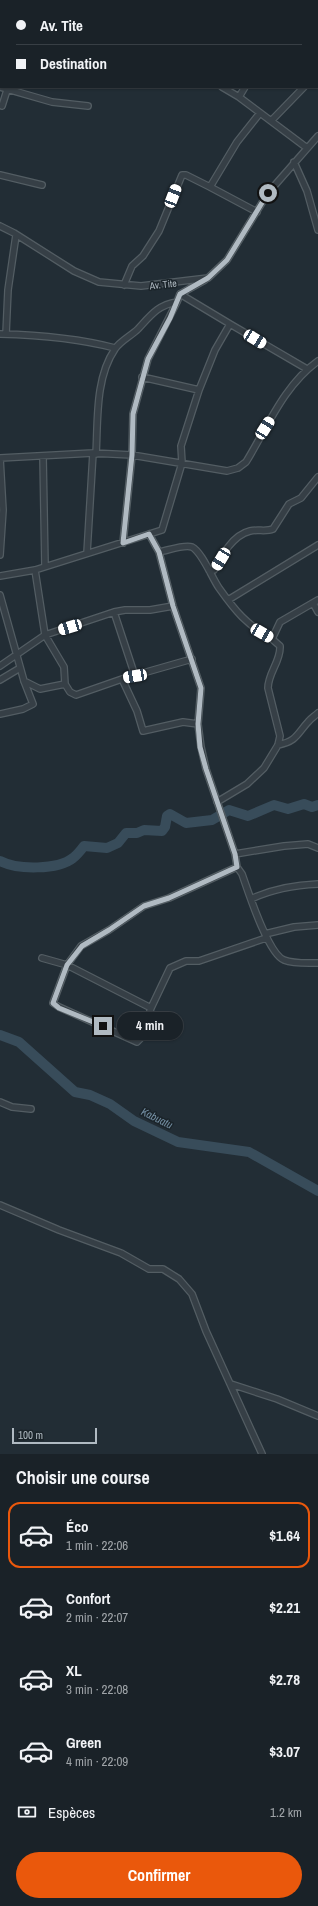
<!DOCTYPE html>
<html lang="fr">
<meta charset="utf-8">
<style>
:root{--surface:#1a2228;--page:#232a30;--text:#f1f3f6;--muted:#9fa4a8;--line:#383f45;--accent:#ea580c}
body{margin:0;font-family:"Archivo Narrow",sans-serif;background:var(--page);color:var(--text);height:100vh;display:flex;flex-direction:column;font-size:15px;white-space:nowrap}
*{box-sizing:border-box;margin:0}
p{font-size:13px;color:var(--muted)}
.icon{flex:none;width:22px;height:22px;fill:none;stroke:currentColor;stroke-width:2;stroke-linecap:round;stroke-linejoin:round}
.map{position:relative;height:1454px;overflow:hidden}
.sheet{display:flex;flex-direction:column;background:var(--surface);flex:1}
.sheet>*{flex:none}
.banner{position:absolute;left:0px;top:0px;width:318px;height:88px;box-shadow:0 1px 3px #0004,0 0 0 1px var(--line);display:grid;align-content:center;height:88px;padding:0 16px;background:var(--surface)}
.scale{position:absolute;left:12px;bottom:10px;width:85px;box-sizing:border-box;padding-left:4px;border:2px solid #b0bac2;border-top:0;font-size:11px;line-height:14px;white-space:nowrap;color:#b0bac2;-webkit-text-stroke:3px #1b242a;paint-order:stroke}
.end{position:absolute;width:18px;height:18px;margin:-9px;border:5px solid #b0bac2;background:#111;box-shadow:0 0 0 2px #111}
.from{border-radius:50%}
.bubble{position:absolute;height:28px;border-radius:14px;background:var(--surface);box-shadow:0 1px 3px #0004,0 0 0 1px var(--line);font-size:13px;font-weight:700;line-height:28px;text-align:center}
.car{position:absolute;width:12px;height:24px;margin:-12px -6px;border-radius:5px;box-shadow:0 0 3px 1px #0007;background:linear-gradient(#fff 24%,#345 0 40%,#fff 0 76%,#345 0 86%,#fff 0)}
.banner b{display:flex;align-items:center;gap:14px;height:38px;font-size:15px}
.banner b+b{border-top:1px solid var(--line)}
.banner i{width:10px;height:10px;background:var(--text)}
ul{padding:0;list-style:none}
li{display:flex;align-items:center;gap:12px;height:66px;margin:0 8px 6px;padding:0 8px;border:2px solid transparent;border-radius:12px}
li div{flex:1}
li b{display:block;font-size:15px}
li em{font-style:normal;font-weight:700}
li.selected{border-color:var(--accent)}
li>.icon{width:36px;height:36px;stroke-width:1.5}
h2{padding:0 16px;font-size:18px;line-height:48px}
.pay{display:flex;align-items:center;gap:10px;height:44px;padding:0 16px;font-size:15px}
.pay p{margin-inline-start:auto}
.cta{display:flex;gap:8px;margin-top:auto;padding:8px 16px}
.cta a{flex:1;height:46px;border-radius:24px;background:var(--accent);color:#fff;font-size:16px;font-weight:700;line-height:46px;text-align:center}
.map>svg:first-child{display:block}
</style>
<div class="map">
<svg width="318" height="1454" viewBox="0 0 318 1454">
<rect width="100%" height="100%" fill="#222d35"/>
<g fill="none" stroke-linecap="round" stroke-linejoin="round">
<path stroke="#384c5a" stroke-width="10" d="M0,861C17,870 58,870 73,858C77,855 81,850 84,846L107,848L118,843L126,833H137L144,830L162,831L165,827L167,816L170,814L186,823L212,820L229,810L248,816L274,805L288,809L304,804L312,807L318,805
M0,1035L19,1042L75,1092L90,1095L110,1104L134,1121L178,1142L249,1152L318,1191"/>
<defs>
<path id="minor" d="M7,0L11,1
M32,1V0
M148,1V0
M196,1V0
M237,1L238,0
M299,1L300,0
M0,48H1
M317,67L318,65
M0,87L52,102L88,106
M222,87L239,97L307,148
M239,97L245,87
M2,106L8,87
M271,121L304,87
M294,162L307,191L318,230
M0,175L42,185
M257,212L210,187L237,142L260,113
M0,226L14,233L74,271L99,282L141,286L208,278L227,260L268,193L318,136
M124,285L132,266L143,256L159,231L182,175H186L210,187
M230,324L307,369
M0,334C39,335 77,338 115,348
M6,334L8,290L16,235
M142,377L199,390
M96,454C98,421 95,378 115,349C120,341 131,336 138,329C151,315 158,305 177,302L180,294L205,280
M43,456L45,566
M0,458L93,453L132,455L227,471L238,468L246,462C267,428 284,385 318,361
M149,534L159,552L173,606L201,688L198,724L201,747L206,769L235,854L237,867L242,874C248,891 268,954 284,960C294,964 307,963 318,963
M123,543L132,455L133,414L148,359L177,302
M159,552C167,551 184,544 192,547C202,552 212,578 219,588C236,612 246,624 272,639
M87,553L93,453
M0,555L3,510L0,458
M35,570L45,635L64,667L65,684
M209,570H214C222,555 233,535 250,531C258,529 266,532 273,529L289,504L301,498L318,477
M0,576L35,570L162,530L182,463L181,446L199,390L215,350L230,324L180,294
M0,595L24,681L33,704L23,709L0,714
M228,600L318,545
M313,603L318,612
M114,612L135,676
M0,666L45,635L114,612L125,610H150L173,606
M122,679L137,711L143,731L183,722L198,724
M0,680L20,668
M24,681L40,689L65,684L70,692L76,695L122,679L192,659
M278,745C297,741 297,734 308,722C311,718 315,716 318,713
M217,802L247,784L264,768L278,745L280,736L268,688C268,673 281,661 280,646L272,639L280,622L318,600
M235,854L284,846L308,844L318,848
M237,867L169,898L144,906L109,930L81,946L67,965L53,1003L59,1007L137,1042L142,1037L151,1008L170,968L186,961H199L266,938
M251,899C272,889 294,885 318,884
M265,934L294,927L318,925
M42,958L67,965L151,1008
M0,1102L12,1107L31,1109
M0,1205L59,1230L121,1253L149,1269H163L179,1279L192,1294L206,1331L262,1454
M231,1384L277,1399L318,1416"/>
</defs>
<use href="#minor" stroke="#535d63" stroke-width="8"/>
<use href="#minor" stroke="#363f46" stroke-width="5.5"/>
</g>
<g fill="none" stroke-linecap="round" stroke-linejoin="round">
<path stroke="#b0bac2" stroke-width="5" d="M103,1026L59,1008L53,1003L67,965L82,946L109,930L144,906L169,898L237,867L235,854L206,769L200,747L198,724L201,688L173,606L159,552L149,534L123,543L132,455L133,414L148,359L170,318L180,294L208,278L227,260L268,193"/>
</g>
<g text-anchor="middle" stroke-width="3" stroke-linejoin="round" paint-order="stroke">
<g font-size="10" fill="#b0bac2" stroke="#1b242a">
<text transform="translate(163 284) rotate(-6)" y="4">Av. Tite</text>
</g>
<g font-size="11" font-style="italic" fill="#748fa3" stroke="#1b242a">
<text transform="translate(157 1118) rotate(26)" y="4">Kabuatu</text>
</g>
</g>
</svg>
<div class="scale">100 m</div>
<i class="end from" style="left:268px;top:193px"></i>
<i class="end" style="left:103px;top:1026px"></i>
<div class="bubble" style="left:117px;top:1012px;width:66px">4 min</div>
<i class="car" style="left:173px;top:196px;rotate:21deg"></i>
<i class="car" style="left:255px;top:339px;rotate:121deg"></i>
<i class="car" style="left:265px;top:428px;rotate:32deg"></i>
<i class="car" style="left:221px;top:559px;rotate:211deg"></i>
<i class="car" style="left:70px;top:627px;rotate:253deg"></i>
<i class="car" style="left:262px;top:633px;rotate:120deg"></i>
<i class="car" style="left:135px;top:676px;rotate:260deg"></i>
<div class="banner">
<b><i class="from"></i>Av. Tite</b>
<b><i></i>Destination</b>
</div>
</div>
<section class="sheet">
<h2>Choisir une course</h2>
<ul>
<li class="selected"><svg class="icon" aria-label="car" viewBox="0 0 24 24"><path d="M5 17H2v-5l4-1 3-4h7l3 4 3 1v5h-3M9 17h6M6 11h13"/><circle cx="7" cy="17" r="2"/><circle cx="17" cy="17" r="2"/></svg><div><b>Éco</b><p>1 min · 22:06</p></div><em>$1.64</em></li>
<li><svg class="icon" aria-label="car" viewBox="0 0 24 24"><path d="M5 17H2v-5l4-1 3-4h7l3 4 3 1v5h-3M9 17h6M6 11h13"/><circle cx="7" cy="17" r="2"/><circle cx="17" cy="17" r="2"/></svg><div><b>Confort</b><p>2 min · 22:07</p></div><em>$2.21</em></li>
<li><svg class="icon" aria-label="car" viewBox="0 0 24 24"><path d="M5 17H2v-5l4-1 3-4h7l3 4 3 1v5h-3M9 17h6M6 11h13"/><circle cx="7" cy="17" r="2"/><circle cx="17" cy="17" r="2"/></svg><div><b>XL</b><p>3 min · 22:08</p></div><em>$2.78</em></li>
<li><svg class="icon" aria-label="car" viewBox="0 0 24 24"><path d="M5 17H2v-5l4-1 3-4h7l3 4 3 1v5h-3M9 17h6M6 11h13"/><circle cx="7" cy="17" r="2"/><circle cx="17" cy="17" r="2"/></svg><div><b>Green</b><p>4 min · 22:09</p></div><em>$3.07</em></li>
</ul>
<div class="pay"><svg class="icon" aria-label="cash" viewBox="0 0 24 24"><path d="M3 7h18v10H3z"/><circle cx="12" cy="12" r="2"/></svg>Espèces<p>1.2 km</p></div>
<div class="cta"><a>Confirmer</a></div>
</section>
